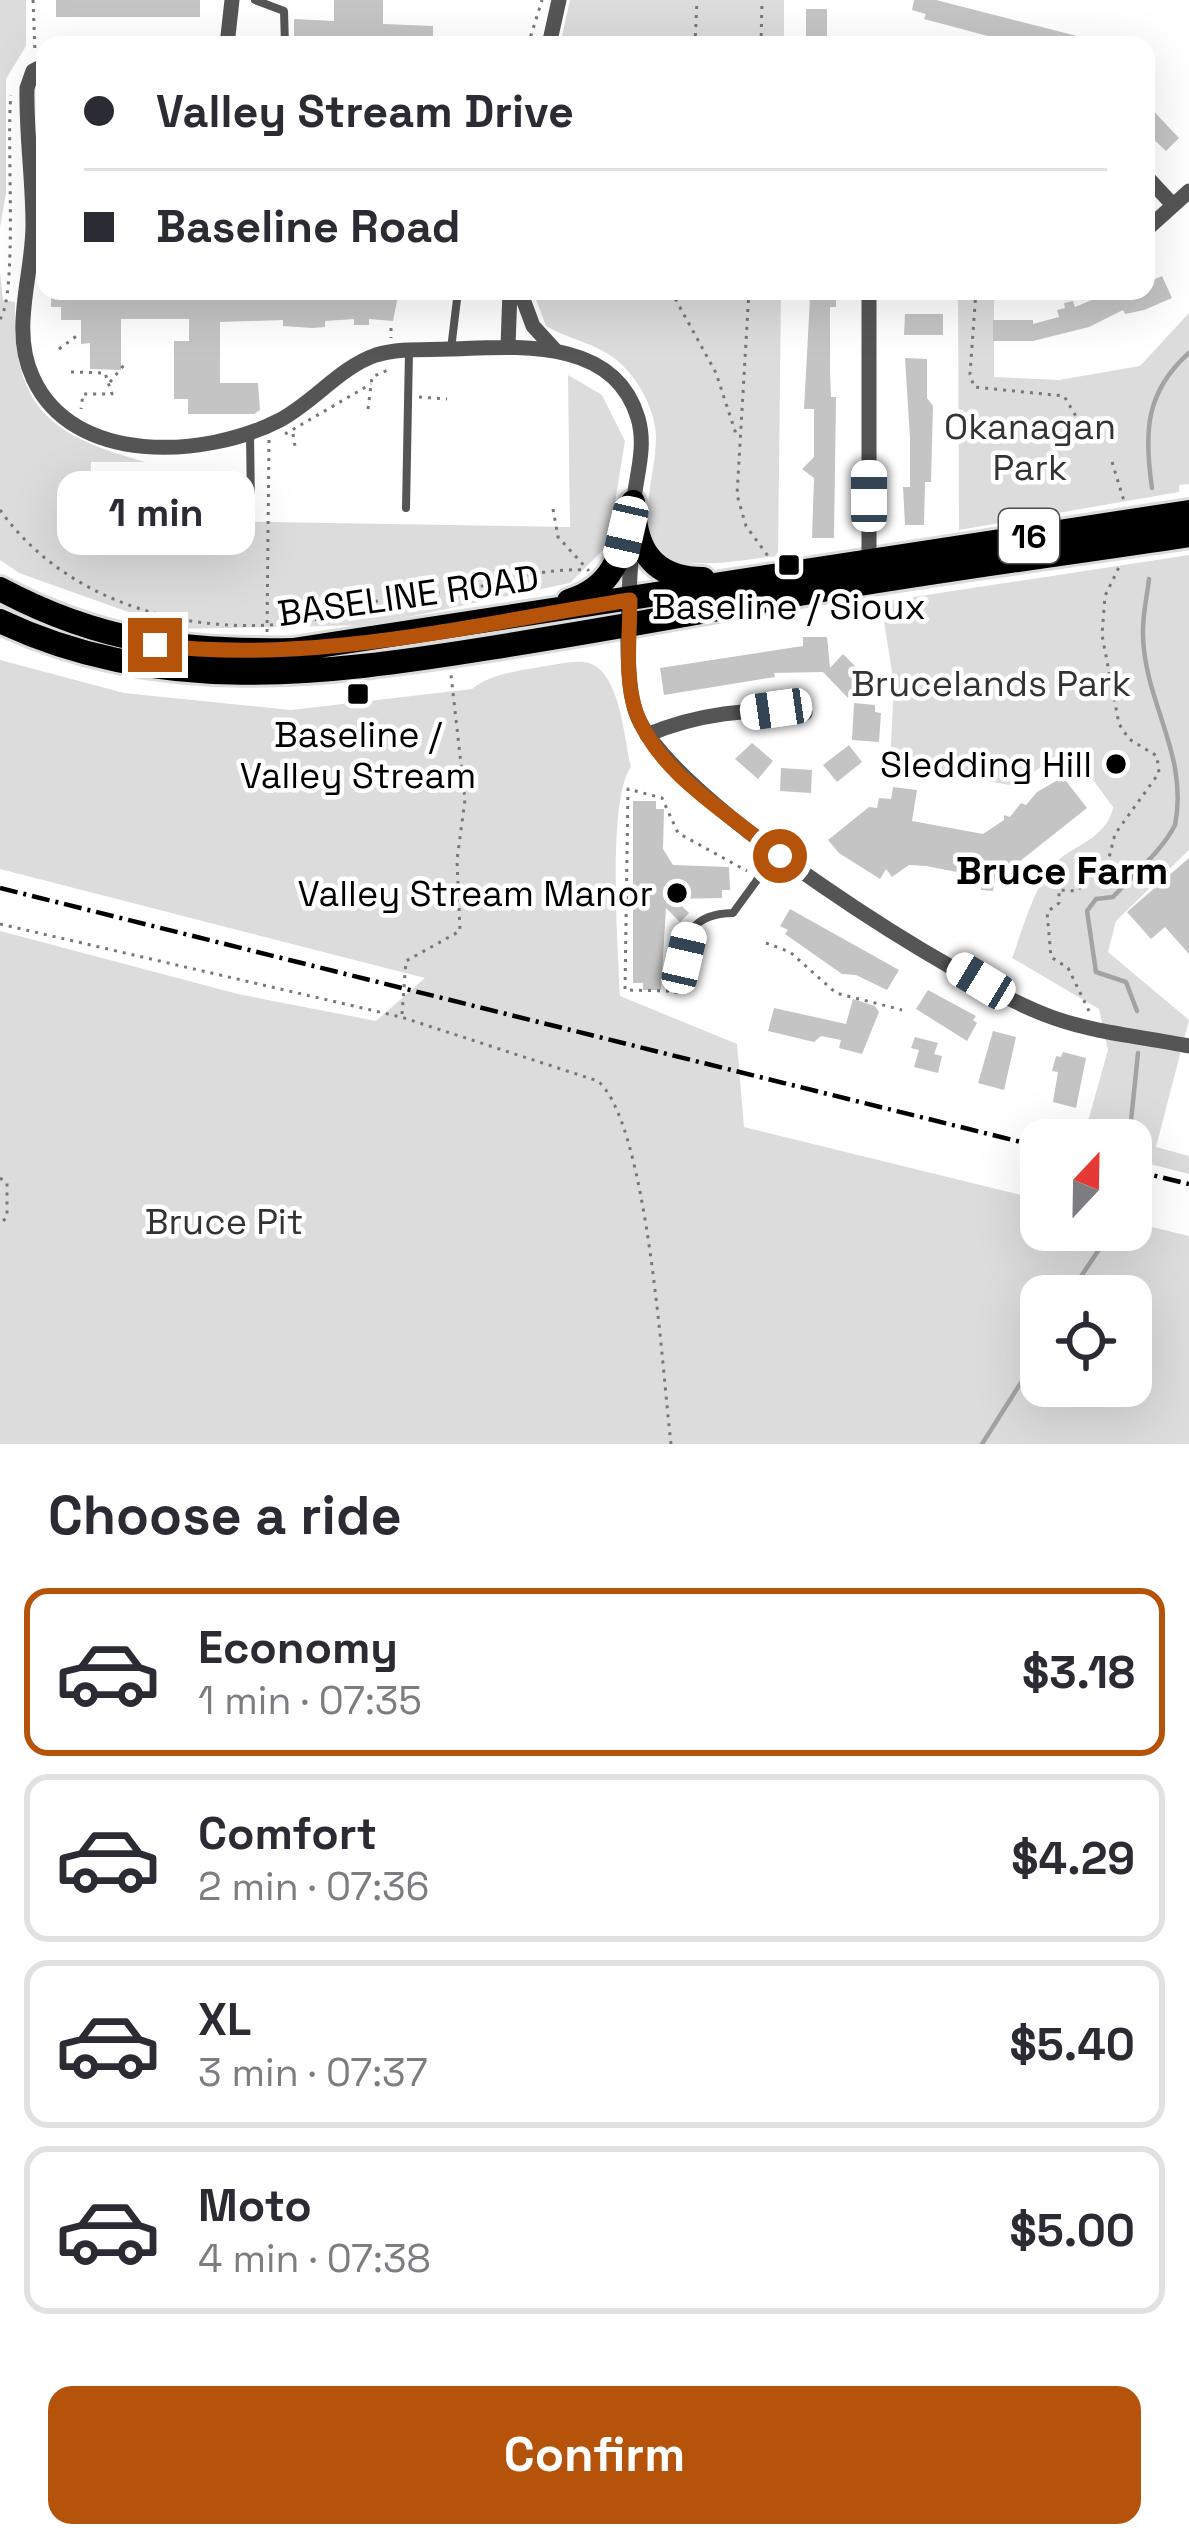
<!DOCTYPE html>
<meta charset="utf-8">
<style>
:root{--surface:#fff;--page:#f2f2f3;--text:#2b2b33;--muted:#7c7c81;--line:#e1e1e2;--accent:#b45309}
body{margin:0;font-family:"Space Grotesk",sans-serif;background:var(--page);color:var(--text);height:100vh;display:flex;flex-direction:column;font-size:45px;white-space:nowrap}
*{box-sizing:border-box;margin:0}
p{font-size:39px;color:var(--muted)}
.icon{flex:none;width:66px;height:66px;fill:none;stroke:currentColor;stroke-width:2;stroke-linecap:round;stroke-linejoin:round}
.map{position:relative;height:1444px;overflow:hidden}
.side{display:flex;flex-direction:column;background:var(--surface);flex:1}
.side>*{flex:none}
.hud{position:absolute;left:36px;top:36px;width:1119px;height:264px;border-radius:24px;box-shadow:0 12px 48px #0002;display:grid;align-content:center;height:264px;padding:0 48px;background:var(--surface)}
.needle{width:78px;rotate:22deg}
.fabs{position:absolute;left:1020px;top:1119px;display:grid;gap:24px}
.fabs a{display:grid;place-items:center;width:132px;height:132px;border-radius:24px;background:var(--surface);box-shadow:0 12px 48px #0002;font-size:60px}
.end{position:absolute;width:54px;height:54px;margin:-27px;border:15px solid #b45309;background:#fff;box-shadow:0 0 0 6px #fff}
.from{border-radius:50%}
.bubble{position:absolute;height:84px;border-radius:24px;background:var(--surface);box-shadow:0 12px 48px #0002;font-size:39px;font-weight:800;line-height:84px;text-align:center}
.car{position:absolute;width:36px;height:72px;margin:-36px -18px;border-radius:15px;box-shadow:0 0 9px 3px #0007;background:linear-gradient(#fff 24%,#345 0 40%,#fff 0 76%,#345 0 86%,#fff 0)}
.hud b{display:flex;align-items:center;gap:42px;height:114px;font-size:45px}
.hud b+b{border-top:3px solid var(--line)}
.hud i{width:30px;height:30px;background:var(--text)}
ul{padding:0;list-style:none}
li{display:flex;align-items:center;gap:36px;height:168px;margin:0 24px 18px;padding:0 24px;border:6px solid var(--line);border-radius:24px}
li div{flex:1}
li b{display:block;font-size:45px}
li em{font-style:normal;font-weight:800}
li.active{border-color:var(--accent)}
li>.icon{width:108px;height:108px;stroke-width:1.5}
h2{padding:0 48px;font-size:54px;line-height:144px}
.primary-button{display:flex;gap:24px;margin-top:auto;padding:24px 48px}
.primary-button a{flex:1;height:138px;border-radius:24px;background:var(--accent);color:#fff;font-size:48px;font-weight:800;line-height:138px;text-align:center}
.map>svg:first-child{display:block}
</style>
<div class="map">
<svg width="1189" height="1444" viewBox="0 0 1189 1444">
<rect width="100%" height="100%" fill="#fff"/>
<path fill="#dcdcdc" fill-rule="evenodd" d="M0,0H26V46L6,79V193L0,227Z
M570,0H784V45H560Z
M0,272L3,300L15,302C12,408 50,436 146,462H91L90,519L570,527L568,375L602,395L625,441L608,545L570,583L370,625L176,629L19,573L0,560Z
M533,291H781L778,556C751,558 722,565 695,563C614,559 663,473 655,427C652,405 637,378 620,363C600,344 570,340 546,326Z
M958,295H994V377L1059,380L1140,366L1189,313V484L1179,485V492L959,530Z
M1189,555V850L1116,921L1108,952L1189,1020L1156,1147L1189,1156V1174L1131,1159V1140H1098L1099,1136L1085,1132L1108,1050L1099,1009L1012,958C1025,924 1037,871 1069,852C1087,842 1110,829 1113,807L1074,754L1061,752L1015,786L890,763L894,685L881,602Z
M0,660L124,693L291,710L472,689C487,676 514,671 535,668C550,666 567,661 583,662C620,664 624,739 631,767C607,798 618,951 620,996L737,1044L744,1127L1041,1200V1230H1131V1222L1189,1236V1444H0V931L238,994L376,1021L425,978L0,869ZM1041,1296H1131V1386H1041Z"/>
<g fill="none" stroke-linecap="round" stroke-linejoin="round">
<path stroke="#a3a3a3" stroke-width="4.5" d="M1152,488C1144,433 1145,392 1189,353
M1137,1011L1126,982L1096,972L1087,911L1096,899L1113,897C1133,875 1162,851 1175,825C1189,755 1145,704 1143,636C1142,617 1147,597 1149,579
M1129,1140L1138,1053
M1068,1296L1112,1230
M982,1444L1041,1351"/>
</g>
<path fill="#c4c4c4" d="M56,0H200V17H56Z
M334,0H383V24L433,26V45H294V19L334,21Z
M914,0H936L1077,36L1075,45H1022L924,19L926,14L912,10Z
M806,9H827V45H806Z
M1146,103L1179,138L1166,151L1146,132Z
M1162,276L1172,298L1144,310L1125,314L1123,310L1089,327L1033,341H993V320H1033V324L1059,317L1057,310L1065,308L1064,303L1073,301L1075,307L1113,291L1115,297L1146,291V283Z
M51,291H399L393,321L369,319V325H354V319L325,321V327L313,328L283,326V320L220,322V383H258L260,410L254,414H188V399H174V341H189V319H121V370L90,369V343L81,344V320H61V307H51Z
M815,291H836V307H830V371L831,397H836L834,538H812L814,478L802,469L814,457V409H804L810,298H815Z
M905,314H943V335H904Z
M905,358L927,359V398L933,406L931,482H925L924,525H905L903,487H910V439Z
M803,637H827L830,668L843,654L869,680L848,698L823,672L774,673L775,677L664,695L660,668L803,646Z
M854,703L875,705V712L881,713L879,742L852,740Z
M752,743L773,761L758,779L735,759Z
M849,745L862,762L837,782L823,765Z
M781,768L812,770L811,793L780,791Z
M1063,777L1087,808L1000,877H995L993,891L981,890L983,877L926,866L909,865L892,877L886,869L880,879L839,853L828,840L869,807L877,808L879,798L891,799L893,787L917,790L912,821L983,834L1004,820V815L1010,817L1021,803L1026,805L1037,792Z
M633,801H656V809H664L663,849L673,865L729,867L730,890H722V898L675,899L689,913L680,922L666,908L661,990H643V983H633Z
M1189,858V954L1165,927L1151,939L1127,912Z
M790,909L899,970L887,990L856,975L842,974L785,934L788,930L780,926Z
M928,990L976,1016L973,1020L977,1023L967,1041L916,1009Z
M853,999L875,1006L879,1012L862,1054L839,1048L841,1040L821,1036L814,1042L768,1031L774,1008L846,1024Z
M993,1031L1016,1037L1004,1090L978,1083Z
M915,1037L938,1043L934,1054L942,1056L938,1073L914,1067L919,1050L911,1048Z
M1063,1052L1086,1058L1076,1108L1053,1102L1058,1072L1052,1071L1056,1056L1061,1057Z"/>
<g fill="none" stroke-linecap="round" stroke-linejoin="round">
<defs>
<path id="primary" d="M635,520C640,559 662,579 703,579
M0,589C99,642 183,652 293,650L1189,512
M569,601C619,586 622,547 633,502
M0,621C158,696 322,675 490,648C591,632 692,614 794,595C925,572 1057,555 1189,535"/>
</defs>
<use href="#primary" stroke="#dbdbdb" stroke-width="30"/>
<path stroke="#777" stroke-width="3" stroke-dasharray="3 6" stroke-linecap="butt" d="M33,0L35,52
M528,45L542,0
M695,45L697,0
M761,45L762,0
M671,291L716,373L737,437
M733,291L748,298
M749,291L737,495L746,526L768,556
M976,291L970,374L974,387L1064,396L1080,423L1087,425
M0,319C18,295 6,139 11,95
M391,328V338
M59,349L78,335
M71,372L105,373L112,394H83L81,409
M110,382L124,365
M419,397L447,399
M368,409L372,377L390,369
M285,434L371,384
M293,434L295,446
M1112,462L1124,501
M553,509L558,537L589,571
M0,510C69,607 200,640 314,620C348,614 379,597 412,592C428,589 443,596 458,592C501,582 540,568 585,570
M267,632L269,438
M0,924L401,1017L598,1081C648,1125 662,1369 671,1444
M766,943L790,952L836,993L902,1010
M669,991L625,990L628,789L662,798L678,833L747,871
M1089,1011L1068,968L1051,957L1047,912L1059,903V890L1077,891L1109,858L1115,834L1159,773L1157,756L1129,739L1119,724L1102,635L1105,596L1121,563
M402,1014L406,961L460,931L457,860L465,800L451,675
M0,1178L7,1183V1217L0,1224"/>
<path stroke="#555" stroke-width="8" d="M255,0L284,11L285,45
M451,349L458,291
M237,507H251L250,432
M406,508L409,351
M677,990C687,947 680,914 733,913L776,854"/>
<path stroke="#555" stroke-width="15" d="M227,45L232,0
M549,45L559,0
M876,45H887
M45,65L33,71L27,88C26,134 33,179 33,225C33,276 10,329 33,378C73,466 205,458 278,421C312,404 340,367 376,355C399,348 425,350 449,349C515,347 614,336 638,418C647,449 635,478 633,508
M1146,176L1173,205
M1146,230L1189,191
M520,291L533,326L555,350
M869,291V567
M508,346L510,291
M632,538C630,583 622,673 636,713C667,799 964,987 1054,1018C1096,1033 1145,1037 1189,1046
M647,735C693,715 754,706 805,713"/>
<use href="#primary" stroke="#000" stroke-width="24"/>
<path stroke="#000" stroke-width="4.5" stroke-dasharray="18 6 3 6" stroke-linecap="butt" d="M0,888L1041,1147
M1131,1170L1189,1184"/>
</g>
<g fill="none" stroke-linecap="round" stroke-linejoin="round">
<path stroke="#b45309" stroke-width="15" d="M155,645C314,665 474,624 630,600C630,635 624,679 636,712C658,774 732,815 780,856"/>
</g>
<g fill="#000" stroke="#fff" stroke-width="4.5">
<rect x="777" y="553" width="24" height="24" rx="6"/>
<rect x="346" y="682" width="24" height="24" rx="6"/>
<circle cx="1116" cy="764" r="12"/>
<circle cx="677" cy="893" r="12"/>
</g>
<g text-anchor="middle" stroke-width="9" stroke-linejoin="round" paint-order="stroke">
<rect fill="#fff" stroke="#4c4c4c" stroke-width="3" x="999" y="509" width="60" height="54" rx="9"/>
<g font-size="33" font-weight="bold" fill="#000">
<text x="1029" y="548">16</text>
</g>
<g font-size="36" fill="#333" stroke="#fff">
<text x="1030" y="439">Okanagan<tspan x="1030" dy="41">Park</tspan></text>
<text x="991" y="696">Brucelands Park</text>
<text x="224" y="1234">Bruce Pit</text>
</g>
<g font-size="36" fill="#000" stroke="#fff">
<text transform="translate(408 595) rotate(-8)" y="13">BASELINE ROAD</text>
</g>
<g font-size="36" fill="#000" stroke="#fff">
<text x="789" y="619">Baseline / Sioux</text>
<text x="358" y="747">Baseline /<tspan x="358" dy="41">Valley Stream</tspan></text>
<text x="1092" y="777" text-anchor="end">Sledding Hill</text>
<text x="653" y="906" text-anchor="end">Valley Stream Manor</text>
</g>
<g font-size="39" font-weight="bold" fill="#000" stroke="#fff">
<text x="1062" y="884">Bruce Farm</text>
</g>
</g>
</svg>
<div class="fabs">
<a><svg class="needle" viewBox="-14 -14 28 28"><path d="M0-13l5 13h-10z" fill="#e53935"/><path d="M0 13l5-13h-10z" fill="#7c7c81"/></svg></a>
<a><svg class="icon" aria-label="locate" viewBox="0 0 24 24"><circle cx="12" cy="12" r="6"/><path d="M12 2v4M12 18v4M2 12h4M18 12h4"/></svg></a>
</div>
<i class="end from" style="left:780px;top:856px"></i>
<i class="end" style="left:155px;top:645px"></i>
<div class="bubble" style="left:57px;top:471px;width:198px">1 min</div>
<i class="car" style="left:869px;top:496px;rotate:0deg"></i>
<i class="car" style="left:626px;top:532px;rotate:193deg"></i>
<i class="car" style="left:776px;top:709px;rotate:262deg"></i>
<i class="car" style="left:684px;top:958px;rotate:13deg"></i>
<i class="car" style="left:981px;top:981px;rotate:301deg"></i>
<div class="hud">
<b><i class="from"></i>Valley Stream Drive</b>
<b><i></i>Baseline Road</b>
</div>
</div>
<section class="side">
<h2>Choose a ride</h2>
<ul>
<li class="active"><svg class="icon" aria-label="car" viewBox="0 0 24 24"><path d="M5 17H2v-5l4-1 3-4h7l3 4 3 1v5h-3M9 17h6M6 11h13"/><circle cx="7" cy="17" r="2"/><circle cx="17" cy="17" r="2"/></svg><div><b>Economy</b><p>1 min · 07:35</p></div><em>$3.18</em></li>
<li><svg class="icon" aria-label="car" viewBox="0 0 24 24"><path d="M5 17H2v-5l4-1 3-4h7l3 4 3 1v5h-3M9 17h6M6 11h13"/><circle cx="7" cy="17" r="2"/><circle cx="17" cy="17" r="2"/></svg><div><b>Comfort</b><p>2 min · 07:36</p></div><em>$4.29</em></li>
<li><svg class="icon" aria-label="car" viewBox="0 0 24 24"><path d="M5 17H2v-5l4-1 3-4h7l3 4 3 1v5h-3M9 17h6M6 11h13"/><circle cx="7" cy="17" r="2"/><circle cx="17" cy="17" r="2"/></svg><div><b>XL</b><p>3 min · 07:37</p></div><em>$5.40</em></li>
<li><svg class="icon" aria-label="car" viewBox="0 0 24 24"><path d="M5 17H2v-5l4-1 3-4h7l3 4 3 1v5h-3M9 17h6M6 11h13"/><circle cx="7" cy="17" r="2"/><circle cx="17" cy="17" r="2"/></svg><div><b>Moto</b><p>4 min · 07:38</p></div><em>$5.00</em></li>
</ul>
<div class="primary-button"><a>Confirm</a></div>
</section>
